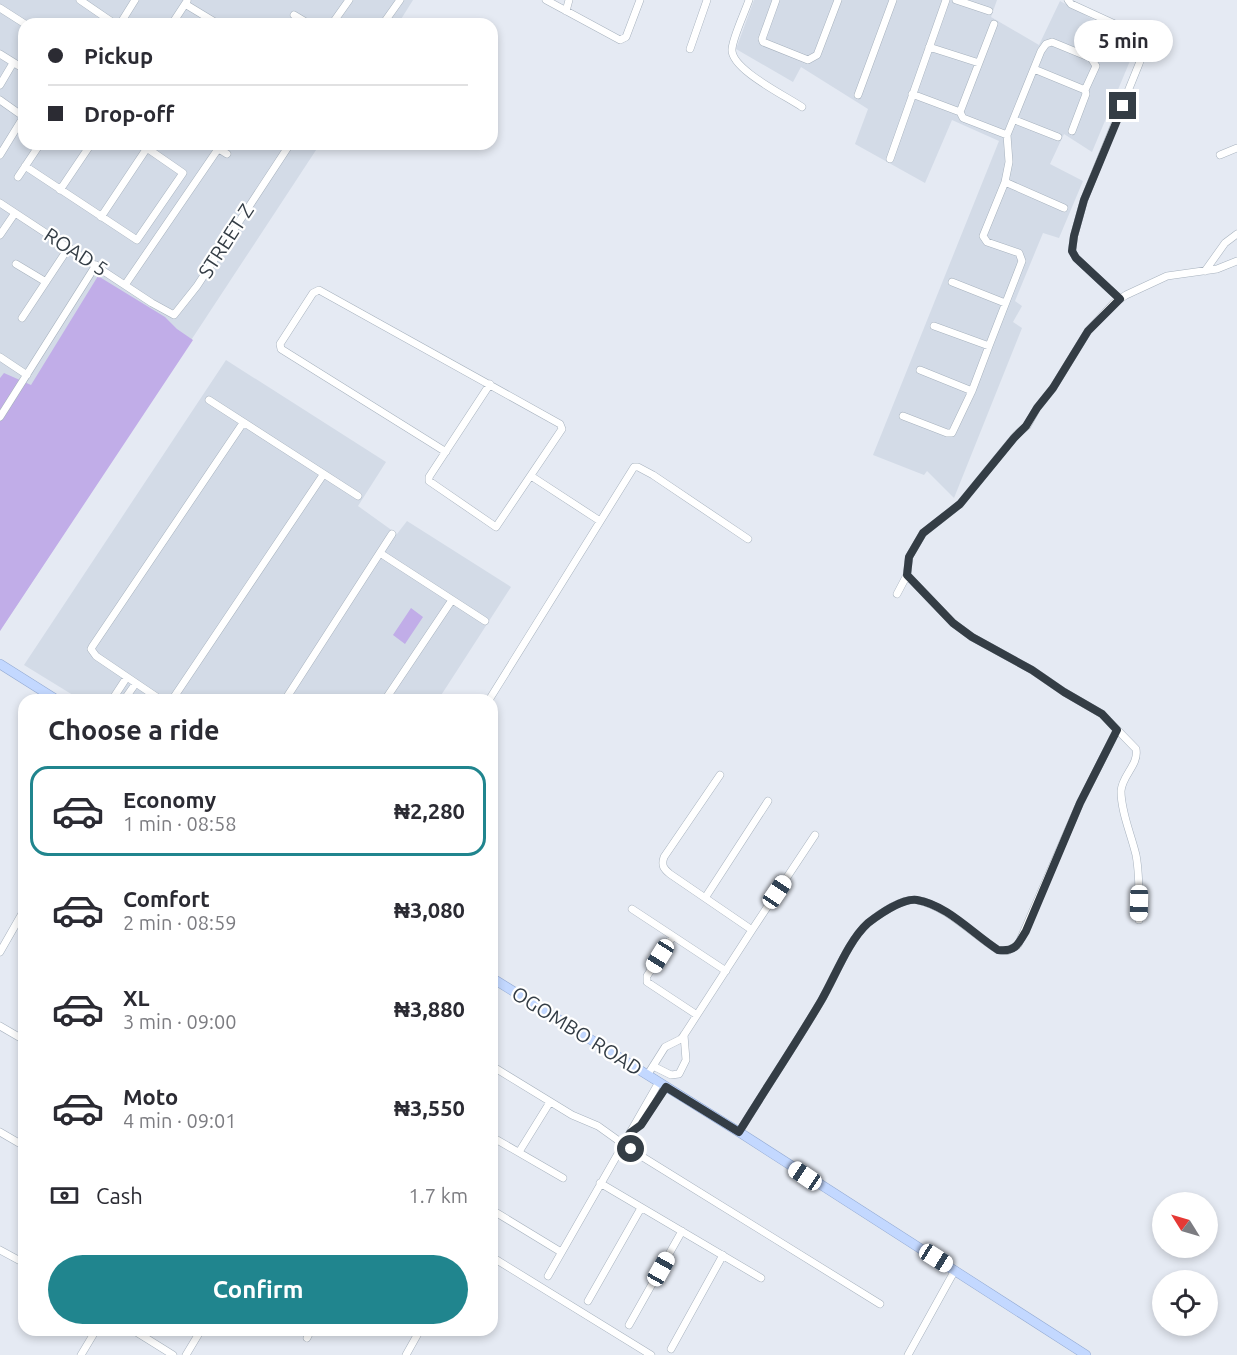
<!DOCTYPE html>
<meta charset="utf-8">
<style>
:root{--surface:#fff;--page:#f2f2f3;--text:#2b2b33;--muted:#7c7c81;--line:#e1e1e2;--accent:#20858e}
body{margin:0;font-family:Ubuntu,sans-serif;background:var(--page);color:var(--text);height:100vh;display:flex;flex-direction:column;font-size:22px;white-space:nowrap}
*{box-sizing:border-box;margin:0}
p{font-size:20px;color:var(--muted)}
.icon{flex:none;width:33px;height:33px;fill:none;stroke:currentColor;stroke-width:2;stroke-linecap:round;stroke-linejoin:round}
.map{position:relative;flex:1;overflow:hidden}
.side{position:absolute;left:18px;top:694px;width:480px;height:642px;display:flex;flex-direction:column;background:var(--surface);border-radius:18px;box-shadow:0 3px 9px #0003}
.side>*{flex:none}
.banner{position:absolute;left:18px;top:18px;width:480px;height:132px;border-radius:18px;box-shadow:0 3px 9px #0003;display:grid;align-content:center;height:132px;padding:0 30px;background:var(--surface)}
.needle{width:39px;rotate:307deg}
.fabs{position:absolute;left:1152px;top:1192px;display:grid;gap:12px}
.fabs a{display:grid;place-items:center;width:66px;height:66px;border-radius:50%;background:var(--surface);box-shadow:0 3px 9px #0003;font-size:30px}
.end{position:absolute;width:27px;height:27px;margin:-14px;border:8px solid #343d45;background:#fff;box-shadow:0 0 0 3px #fff}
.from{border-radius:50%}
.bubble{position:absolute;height:42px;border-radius:21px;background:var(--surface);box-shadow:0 3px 9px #0003;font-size:20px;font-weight:700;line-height:42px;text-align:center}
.car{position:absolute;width:18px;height:36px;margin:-18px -9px;border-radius:8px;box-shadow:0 0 4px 2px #0007;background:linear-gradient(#fff 24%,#345 0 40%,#fff 0 76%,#345 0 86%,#fff 0)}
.banner b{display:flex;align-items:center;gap:21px;height:57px;font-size:22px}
.banner b+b{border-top:2px solid var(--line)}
.banner i{width:15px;height:15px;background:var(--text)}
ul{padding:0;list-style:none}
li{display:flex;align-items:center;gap:18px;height:90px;margin:0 12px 9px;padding:0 18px;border:3px solid transparent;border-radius:18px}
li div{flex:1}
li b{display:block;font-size:22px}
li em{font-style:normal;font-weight:700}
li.active{border-color:var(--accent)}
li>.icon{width:54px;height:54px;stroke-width:1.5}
h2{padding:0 30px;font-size:27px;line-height:72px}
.pay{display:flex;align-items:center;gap:15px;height:66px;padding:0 30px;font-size:22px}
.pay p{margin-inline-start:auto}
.primary-button{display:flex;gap:12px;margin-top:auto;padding:12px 30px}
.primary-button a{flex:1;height:69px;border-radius:36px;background:var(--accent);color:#fff;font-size:24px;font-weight:700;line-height:69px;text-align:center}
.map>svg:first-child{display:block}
</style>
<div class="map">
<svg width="1237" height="1355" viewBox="0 0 1237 1355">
<rect width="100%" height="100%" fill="#e5eaf3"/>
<path fill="#d3dbe7" d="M0,0H413L398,24H24V144H320L0,631Z
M754,0H997L991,17L1039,45L1060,1L1137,44L1092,152L1064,134L1050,164L1083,181L1059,238L1043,233L1015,301L1022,306L1013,322L1022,328L954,498L927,471L924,475L873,455L999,141L952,120L925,183L855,144L868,109L801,67L793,82L736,49Z
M226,360L386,462L358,506L397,534L407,521L511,587L438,700H81L24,665Z"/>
<path fill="#c1ade8" d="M98,276L165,317L177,329L193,340L0,631V378L4,373L31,385Z
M411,608L423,617L405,644L393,635Z"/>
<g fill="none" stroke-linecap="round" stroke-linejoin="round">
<defs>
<path id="street" d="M80,0L115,24
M546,0L620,40L626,37L640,0
M749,0C745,12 733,37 732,49C730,69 786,96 802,107
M776,0L762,39L763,42L808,60L817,55L838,0
M956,0L989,11
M1068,0L1071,4L1132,32C1147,41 1144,50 1139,64L1084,200L1074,236L1072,251L1076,258L1120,299
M185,4L218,24
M0,8L25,24
M566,11L569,0
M294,15L309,24
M120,24L135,0
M172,24L187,1
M332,24L349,0
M383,24L400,0
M929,47L979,63
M690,49L707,0
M0,54L24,69
M1034,69L1085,90L1086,94L1072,131
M0,85L13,63
M912,94L960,112L994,24
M858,95L893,0
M0,100L24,117
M960,112L963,118L1007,135L1041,51L1046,44L1052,42L1091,58L1096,66L1085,90
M1015,120L1058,137
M211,144L227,154
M0,155L24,116
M1220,155L1237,148
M890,159L946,0
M25,166L137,240L183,173L141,144
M18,177L40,144
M1005,182L1064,208
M60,190L91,144
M0,203L152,303L174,315L197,286L290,144
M101,217L147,148
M0,235L15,213
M16,264L46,282
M1205,271L1225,243L1237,234
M952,282L1005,303
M125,285L218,149
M22,318L69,247
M934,326L989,346L1022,261L1019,253L987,242L983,236L1005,182L1009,162L1007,135
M0,357L27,375
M920,370L972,391L989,346
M209,400L358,496
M903,416L947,433H952L972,391
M0,417L96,265
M446,452L281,349L280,344L313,293L319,290L560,424L562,429L496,527L429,481V477L490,384
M531,476L600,521
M380,553L485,621
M907,575L953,623L972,637L1032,670L1064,692L1102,714L1136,749C1139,765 1122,775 1121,791C1121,812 1131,834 1136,855C1140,876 1139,898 1139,920
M897,594L907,575L909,557L923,533L960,504L1017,434L1027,426L1037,408L1053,388L1088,331L1114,303L1126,295L1167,276L1217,269L1237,261
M112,700L127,677
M124,700L136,683
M161,700L96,656L91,649L92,647L243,423
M172,700L323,475
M285,700L392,534
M385,700L452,600
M489,700L634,467H638L653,475L748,539
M705,898L768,801
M632,909L673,936
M752,930L815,835
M0,952L24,910
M697,1015L647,982V976L673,936L726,971
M0,1026L24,1040
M492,1066L572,1115L598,1126L633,1151L880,1304
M653,1066L671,1075L679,1074L686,1060L684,1035
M648,1074L665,1047L681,1039L684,1035L752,930L670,874C664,869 661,866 664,857L720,775
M0,1132L24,1146
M631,1132L641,1124L666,1087
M739,1132C766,1088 795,1045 821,1001C835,977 848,941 868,923C879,914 902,898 917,900C947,906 972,934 998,950L1007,951L1018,945L1080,803L1117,730
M492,1137L563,1178
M519,1152L550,1102
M600,1183L761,1278
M492,1210L561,1252
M0,1250L24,1263
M492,1257L651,1355
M548,1276L659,1082
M588,1301L641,1208
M629,1325L682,1231
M133,1330L173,1355
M307,1338L311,1330
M671,1349L723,1255
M81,1355L96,1330
M186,1355L201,1330
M406,1355L420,1330
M908,1355L955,1270"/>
<path id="secondary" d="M0,664L57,700
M492,978L739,1132L1086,1355"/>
</defs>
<use href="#street" stroke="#a7b2be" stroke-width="8"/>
<use href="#secondary" stroke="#94abd4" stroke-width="10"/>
<use href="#street" stroke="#fff" stroke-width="7"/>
<use href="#secondary" stroke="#c3d8ff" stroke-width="9"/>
</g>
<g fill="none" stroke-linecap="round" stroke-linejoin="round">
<path stroke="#343d45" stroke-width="8" d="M631,1149L625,1143L630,1133L641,1125L666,1087L739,1132C766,1088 795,1045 821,1001C835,977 848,941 868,923C880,914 902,898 917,900C947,905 973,934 998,950C1015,952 1018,945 1026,931L1080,803L1117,730L1102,714L1064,692L1032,670L972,637L953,623L907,575L909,557L923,533L960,504L1014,438L1026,426L1037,408L1053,388L1088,331L1120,299L1076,258L1072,251L1074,236L1084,200L1123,106"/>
</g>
<g text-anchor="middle" stroke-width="4.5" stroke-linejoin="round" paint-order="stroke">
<g font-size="20" fill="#343d45" stroke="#fff">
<text transform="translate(226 241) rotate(-57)" y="7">STREET Z</text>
<text transform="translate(76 252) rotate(33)" y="7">ROAD 5</text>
<text transform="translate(577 1031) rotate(32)" y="7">OGOMBO ROAD</text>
</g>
</g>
</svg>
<div class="fabs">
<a><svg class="needle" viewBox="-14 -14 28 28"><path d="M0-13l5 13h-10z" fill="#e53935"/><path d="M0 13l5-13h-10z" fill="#7c7c81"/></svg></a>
<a><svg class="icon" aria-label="locate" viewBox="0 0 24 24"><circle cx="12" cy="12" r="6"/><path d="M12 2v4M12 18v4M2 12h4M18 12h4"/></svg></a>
</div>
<i class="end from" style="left:631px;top:1149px"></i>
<i class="end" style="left:1123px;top:106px"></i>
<div class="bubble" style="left:1074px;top:20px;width:99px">5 min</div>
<i class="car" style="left:777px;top:892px;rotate:34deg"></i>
<i class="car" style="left:1139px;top:903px;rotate:181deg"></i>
<i class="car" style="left:660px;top:956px;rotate:212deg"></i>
<i class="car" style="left:805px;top:1176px;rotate:304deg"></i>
<i class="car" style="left:936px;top:1258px;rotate:122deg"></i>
<i class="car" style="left:661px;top:1269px;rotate:29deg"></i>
<div class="banner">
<b><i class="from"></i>Pickup</b>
<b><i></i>Drop-off</b>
</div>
<section class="side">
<h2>Choose a ride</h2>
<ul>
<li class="active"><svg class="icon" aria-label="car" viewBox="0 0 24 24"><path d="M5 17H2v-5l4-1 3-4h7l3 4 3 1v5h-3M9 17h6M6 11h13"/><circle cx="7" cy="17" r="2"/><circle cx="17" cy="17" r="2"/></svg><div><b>Economy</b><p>1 min · 08:58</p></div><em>₦2,280</em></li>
<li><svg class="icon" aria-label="car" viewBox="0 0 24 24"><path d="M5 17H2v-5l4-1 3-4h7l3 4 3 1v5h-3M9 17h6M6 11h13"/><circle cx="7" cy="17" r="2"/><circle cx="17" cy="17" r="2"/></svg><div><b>Comfort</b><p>2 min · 08:59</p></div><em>₦3,080</em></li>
<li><svg class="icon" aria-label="car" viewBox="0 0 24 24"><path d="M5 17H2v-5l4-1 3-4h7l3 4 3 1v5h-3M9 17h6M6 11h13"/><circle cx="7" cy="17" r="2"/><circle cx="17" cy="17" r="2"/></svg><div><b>XL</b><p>3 min · 09:00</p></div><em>₦3,880</em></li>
<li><svg class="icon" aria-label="car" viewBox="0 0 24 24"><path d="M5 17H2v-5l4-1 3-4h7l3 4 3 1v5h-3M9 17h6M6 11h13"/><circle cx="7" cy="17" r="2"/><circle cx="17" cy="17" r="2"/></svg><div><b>Moto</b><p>4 min · 09:01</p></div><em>₦3,550</em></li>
</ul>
<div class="pay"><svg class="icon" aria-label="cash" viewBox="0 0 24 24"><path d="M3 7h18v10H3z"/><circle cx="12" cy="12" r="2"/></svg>Cash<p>1.7 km</p></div>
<div class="primary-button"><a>Confirm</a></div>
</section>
</div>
